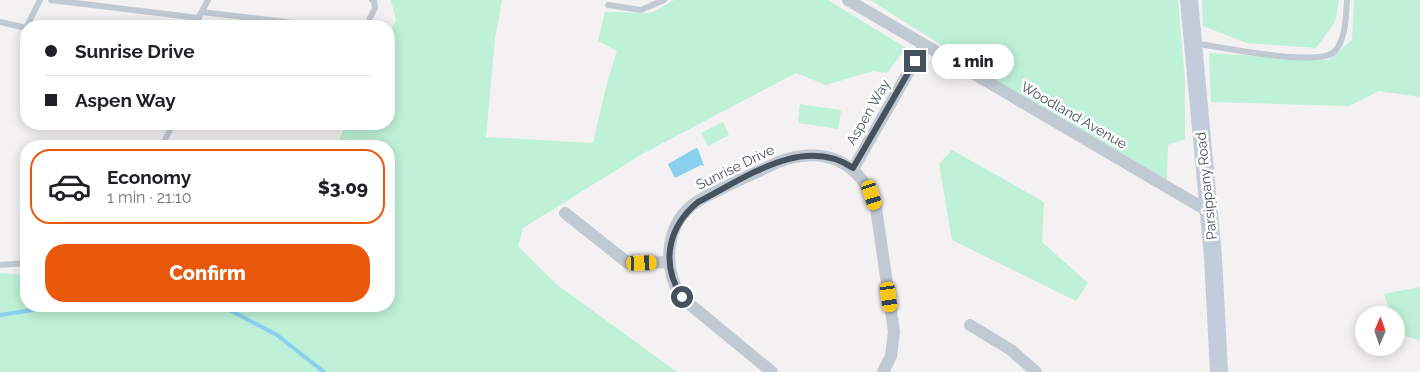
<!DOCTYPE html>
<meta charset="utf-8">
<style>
:root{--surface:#fff;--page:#f2f2f2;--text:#202124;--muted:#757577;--line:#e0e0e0;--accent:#ea580c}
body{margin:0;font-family:Raleway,sans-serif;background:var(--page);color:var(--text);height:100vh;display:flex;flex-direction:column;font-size:19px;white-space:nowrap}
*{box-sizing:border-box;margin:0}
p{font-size:16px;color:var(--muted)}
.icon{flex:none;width:28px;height:28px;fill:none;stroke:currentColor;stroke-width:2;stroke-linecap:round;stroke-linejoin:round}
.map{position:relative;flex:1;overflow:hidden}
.panel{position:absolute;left:20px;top:140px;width:375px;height:172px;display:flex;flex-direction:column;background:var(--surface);border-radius:20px;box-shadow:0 2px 12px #0003}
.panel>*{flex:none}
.banner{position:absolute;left:20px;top:20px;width:375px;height:110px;border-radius:20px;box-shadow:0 2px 12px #0003;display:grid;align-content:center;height:110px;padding:0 25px;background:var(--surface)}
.needle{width:32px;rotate:2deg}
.buttons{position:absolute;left:1355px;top:306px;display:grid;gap:10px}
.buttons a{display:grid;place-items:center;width:50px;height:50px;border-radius:50%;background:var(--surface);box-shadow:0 2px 12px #0003;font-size:25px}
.end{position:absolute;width:22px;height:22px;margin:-11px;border:6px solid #47525f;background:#fff;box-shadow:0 0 0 2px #fff}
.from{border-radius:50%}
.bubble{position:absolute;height:35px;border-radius:18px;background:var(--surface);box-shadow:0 2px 12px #0003;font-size:16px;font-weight:800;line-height:35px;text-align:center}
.car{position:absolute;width:15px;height:30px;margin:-15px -8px;border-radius:6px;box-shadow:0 0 4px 1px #0007;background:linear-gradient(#f5c518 24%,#345 0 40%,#f5c518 0 76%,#345 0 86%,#f5c518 0)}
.banner b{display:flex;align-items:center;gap:18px;height:48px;font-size:19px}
.banner b+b{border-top:1px solid var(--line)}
.banner i{width:12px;height:12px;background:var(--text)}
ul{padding:9px 0 0;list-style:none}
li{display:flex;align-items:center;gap:15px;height:75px;margin:0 10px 8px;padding:0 15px;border:2px solid transparent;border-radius:20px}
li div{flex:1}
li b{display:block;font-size:19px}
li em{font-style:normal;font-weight:800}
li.selected{border-color:var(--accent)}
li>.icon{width:45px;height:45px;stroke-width:1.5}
.primary-button{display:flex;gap:10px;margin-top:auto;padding:10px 25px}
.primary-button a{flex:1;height:58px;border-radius:20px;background:var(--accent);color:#fff;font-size:20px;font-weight:800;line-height:58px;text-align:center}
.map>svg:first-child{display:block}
</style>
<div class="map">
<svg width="1420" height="372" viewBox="0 0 1420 372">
<rect width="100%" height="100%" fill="#f3f1f1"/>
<path fill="#bef1d7" d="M391,0H502L495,39L486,137L593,143L607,83L617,51L598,41L605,12L651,13L674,0H828L906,48L887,73L873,71L826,85L796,73L642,154L523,228L518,246L556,284L677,372H0V273L26,275V306H389V146H336L346,124H389V33L396,21Z
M870,0H1178L1185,81V139L1168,145L1167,180L1061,121Z
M1202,0H1339L1335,22L1316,48L1247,43L1203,26Z
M1354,0H1420V97L1379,91L1349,106L1211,102L1209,53L1329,60L1352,40Z
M800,104L841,110L838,129L798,123Z
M723,122L729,135L708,146L701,133Z
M952,150L1044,202L1042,242L1088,283L1076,301L952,240L939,164Z
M1420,287V341L1397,333L1396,315H1391L1384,294Z"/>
<path fill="#8ad1f0" d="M696,148L698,149L704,166L701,165L675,178L668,164Z"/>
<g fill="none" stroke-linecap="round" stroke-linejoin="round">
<path stroke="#8ad1f0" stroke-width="4" d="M222,306L277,335L324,372
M0,315L59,306"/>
<path stroke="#c1c9d3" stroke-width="6" d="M51,0L199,18
M608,5L641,10L664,0
M202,12L319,26
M0,22L26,28
M27,26L40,0
M194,26L208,0
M366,26L375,8L374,1L372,0
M1194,43C1219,47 1318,67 1334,52C1346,41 1346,15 1347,0
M162,146L173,124
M0,265L26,263"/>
<path stroke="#c1c9d3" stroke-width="12" d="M848,0L1208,211
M853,169L924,45
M565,213L628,263L669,262
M970,325L1011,350L1036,372
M772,372L681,297C662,266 665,222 698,201C723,186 752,175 778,162C824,145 861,161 876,208L894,332L891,356L883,372"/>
<path stroke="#c3ccda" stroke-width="18" d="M1189,0L1213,257L1219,372"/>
</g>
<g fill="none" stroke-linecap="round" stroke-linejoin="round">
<path stroke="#47525f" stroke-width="6" d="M682,297C660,263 668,227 698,202C744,179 803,134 853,168L915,61"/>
</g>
<g text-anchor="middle" stroke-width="5" stroke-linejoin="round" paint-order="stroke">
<g font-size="14" fill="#47525f" stroke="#fff">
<text transform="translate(868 112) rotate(-60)" y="5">Aspen Way</text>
<text transform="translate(1074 115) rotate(30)" y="5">Woodland Avenue</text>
<text transform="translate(735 167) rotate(-26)" y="5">Sunrise Drive</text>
<text transform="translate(1206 186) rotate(-96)" y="5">Parsippany Road</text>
</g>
</g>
</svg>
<div class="buttons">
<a><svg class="needle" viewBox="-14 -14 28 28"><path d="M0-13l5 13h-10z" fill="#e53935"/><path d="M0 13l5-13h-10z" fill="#757577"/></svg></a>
</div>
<i class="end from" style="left:682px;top:297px"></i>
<i class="end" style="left:915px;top:61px"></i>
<div class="bubble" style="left:932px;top:44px;width:82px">1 min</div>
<i class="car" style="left:872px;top:195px;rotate:162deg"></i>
<i class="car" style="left:642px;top:263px;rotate:88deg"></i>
<i class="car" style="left:889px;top:297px;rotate:172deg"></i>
<div class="banner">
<b><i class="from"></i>Sunrise Drive</b>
<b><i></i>Aspen Way</b>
</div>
<section class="panel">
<ul>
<li class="selected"><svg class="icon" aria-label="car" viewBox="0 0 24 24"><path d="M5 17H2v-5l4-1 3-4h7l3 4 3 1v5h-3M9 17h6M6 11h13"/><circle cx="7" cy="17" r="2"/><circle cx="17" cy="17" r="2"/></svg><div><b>Economy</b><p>1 min · 21:10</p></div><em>$3.09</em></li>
</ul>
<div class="primary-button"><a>Confirm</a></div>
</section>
</div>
